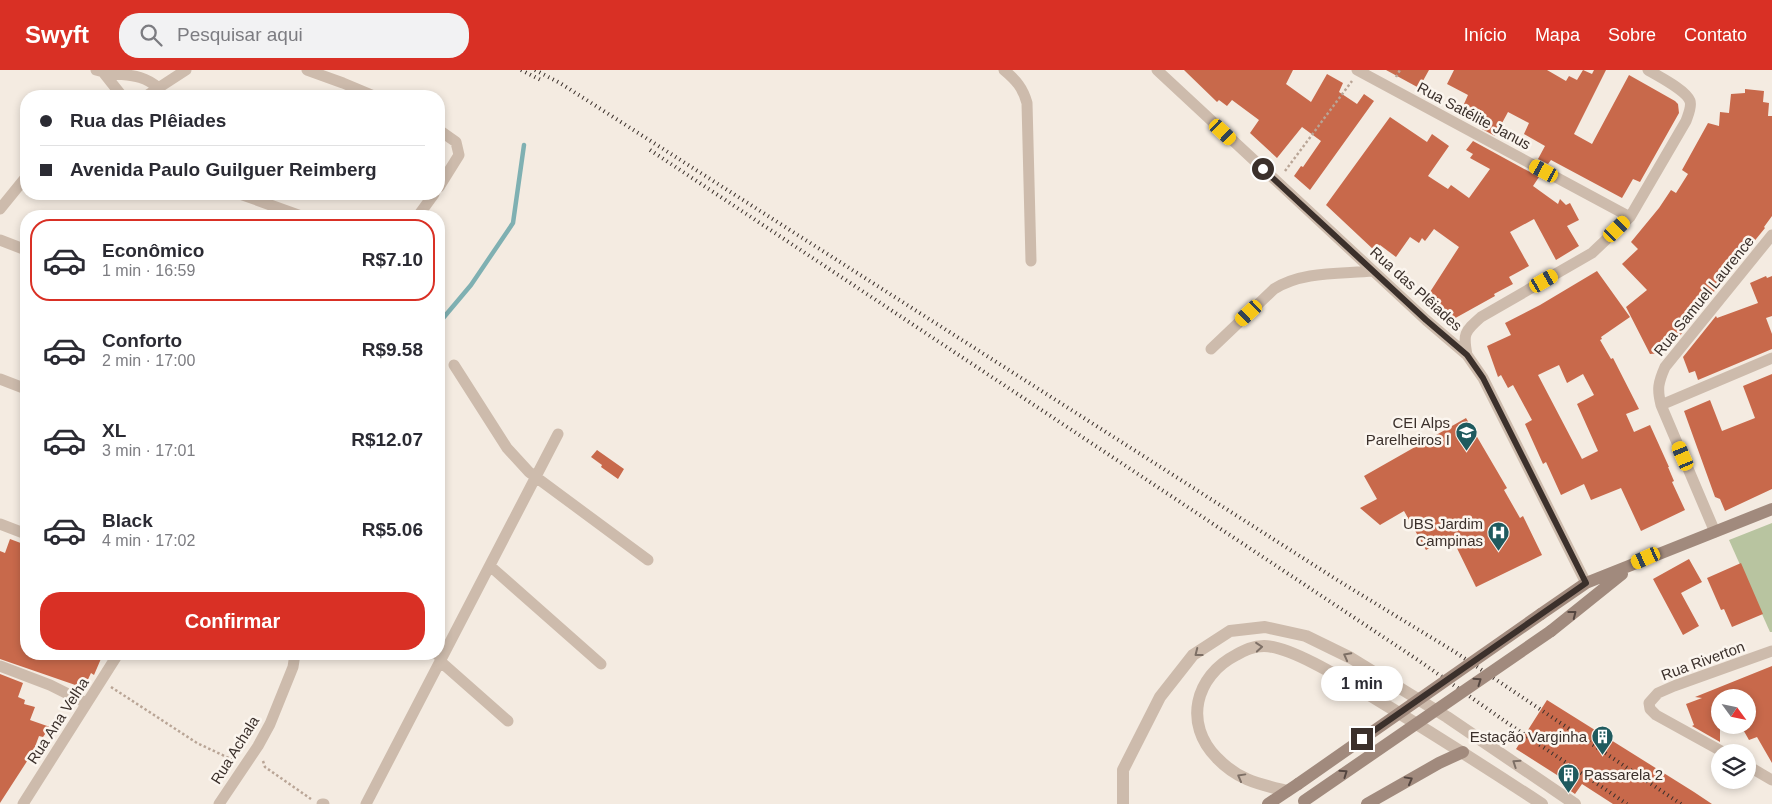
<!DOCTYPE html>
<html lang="pt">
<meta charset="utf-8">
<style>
:root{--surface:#fff;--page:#f2f2f3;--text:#2b2b33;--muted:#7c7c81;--line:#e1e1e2;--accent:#d93025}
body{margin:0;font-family:Arial,sans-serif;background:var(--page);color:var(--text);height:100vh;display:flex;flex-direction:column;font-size:19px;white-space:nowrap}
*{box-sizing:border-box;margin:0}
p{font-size:16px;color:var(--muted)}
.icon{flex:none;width:28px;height:28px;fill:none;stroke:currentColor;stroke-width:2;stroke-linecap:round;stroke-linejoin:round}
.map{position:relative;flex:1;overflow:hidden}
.side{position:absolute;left:20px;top:140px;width:425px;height:450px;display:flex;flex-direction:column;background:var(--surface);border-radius:20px;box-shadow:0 2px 8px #0003}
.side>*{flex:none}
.hud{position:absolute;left:20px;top:20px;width:425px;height:110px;border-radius:20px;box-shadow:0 2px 8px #0003;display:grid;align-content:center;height:110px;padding:0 20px;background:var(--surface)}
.needle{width:32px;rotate:123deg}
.controls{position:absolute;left:1711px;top:619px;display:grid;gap:10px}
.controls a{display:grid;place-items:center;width:45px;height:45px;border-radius:50%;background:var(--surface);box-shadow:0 2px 8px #0003;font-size:25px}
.end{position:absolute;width:22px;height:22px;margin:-11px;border:6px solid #3b302b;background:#fff;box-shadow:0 0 0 2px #fff}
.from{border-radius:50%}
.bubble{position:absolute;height:35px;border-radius:18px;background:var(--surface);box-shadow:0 2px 8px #0003;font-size:16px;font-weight:600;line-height:35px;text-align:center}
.car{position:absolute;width:15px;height:30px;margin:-15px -8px;border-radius:6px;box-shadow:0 0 4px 1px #0007;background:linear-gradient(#f5c518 24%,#345 0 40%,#f5c518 0 76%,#345 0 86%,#f5c518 0)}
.hud b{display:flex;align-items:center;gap:18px;height:48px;font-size:19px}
.hud b+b{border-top:1px solid var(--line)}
.hud i{width:12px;height:12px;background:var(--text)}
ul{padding:9px 0 0;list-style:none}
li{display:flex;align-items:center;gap:15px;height:82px;margin:0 10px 8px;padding:0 10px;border:2px solid transparent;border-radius:20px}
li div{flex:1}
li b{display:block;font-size:19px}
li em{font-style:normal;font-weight:600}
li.on{border-color:var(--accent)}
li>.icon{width:45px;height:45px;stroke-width:1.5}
.primary-button{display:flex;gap:10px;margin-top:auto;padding:10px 20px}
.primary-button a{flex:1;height:58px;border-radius:20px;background:var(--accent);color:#fff;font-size:20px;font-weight:600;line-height:58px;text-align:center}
header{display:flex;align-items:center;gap:30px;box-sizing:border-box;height:70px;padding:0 25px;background:var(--accent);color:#fff}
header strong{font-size:24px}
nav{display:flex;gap:28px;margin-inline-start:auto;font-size:18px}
.search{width:350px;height:45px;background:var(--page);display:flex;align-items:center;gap:12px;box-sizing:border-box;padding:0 18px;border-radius:20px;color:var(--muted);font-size:19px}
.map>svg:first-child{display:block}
</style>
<header>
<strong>Swyft</strong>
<div class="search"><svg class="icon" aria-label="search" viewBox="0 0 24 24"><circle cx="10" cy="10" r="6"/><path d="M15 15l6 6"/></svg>Pesquisar aqui</div>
<nav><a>Início</a><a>Mapa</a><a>Sobre</a><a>Contato</a></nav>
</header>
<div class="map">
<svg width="1772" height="734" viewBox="0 0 1772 734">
<rect width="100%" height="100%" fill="#f4ebe1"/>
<path fill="#b8c4a0" d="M1772,453V562H1770L1729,470Z"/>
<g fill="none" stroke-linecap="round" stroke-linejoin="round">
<path stroke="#7fb0b2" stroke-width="4.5" d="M439,253L471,215L513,153L524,75"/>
</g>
<path fill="#c8694b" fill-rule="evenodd" d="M1184,0H1293L1286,14L1311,32L1327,4L1343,13L1339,22L1357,34L1364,24L1374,31L1310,120L1294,106L1301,96L1303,97L1321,71L1302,57L1277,88L1250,63L1259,50L1232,30L1227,36L1219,30L1217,32Z
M1386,0H1429L1419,18Z
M1454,0H1547L1566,11L1569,6L1577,10L1583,0L1592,4L1594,0H1606L1574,64L1592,74L1629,5L1675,31L1678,34L1679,43L1640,112L1633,109L1622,128L1551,90L1548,94L1538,89L1545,76L1524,64L1529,53L1508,42L1495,66L1482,59L1485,55L1478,50L1481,44L1464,34L1468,25L1447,14Z
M1745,19L1764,21L1763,32L1769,33L1768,46H1772V146L1764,157L1765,158L1735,195L1732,192L1718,210L1721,212L1708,230H1709L1670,278L1667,276L1662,283L1650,284L1626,237L1647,220L1622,194L1638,179L1631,172L1659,138L1671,120L1676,123L1688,104L1682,100L1708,53L1719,56L1720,42L1729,43L1731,24L1745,23Z
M1390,47L1427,72L1432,64L1449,76L1428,106L1448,119L1451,115L1469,128L1490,99L1470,88L1473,84L1466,80L1473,71L1539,107L1533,116L1558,134L1560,129L1566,135L1570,133L1579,150L1567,156L1579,176L1556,190L1534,149L1510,162L1529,196L1509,207L1513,214L1494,224L1495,226L1450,251L1442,238L1439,240L1430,222L1459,177L1434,159L1425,171L1422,168L1419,173L1410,167L1396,187L1380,175L1375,181L1326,135Z
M1597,201L1630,247L1601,267L1602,269L1600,270L1611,289L1613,288L1639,339L1626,344L1634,362L1650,355L1669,397H1668L1674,411L1672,412L1685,440L1641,461L1621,418L1591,430L1584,414L1561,425L1546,392L1543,394L1525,354L1532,350L1513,315L1508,318L1501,305L1498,307L1487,276L1511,265L1505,253L1540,235ZM1559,295L1567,313L1583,304L1594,325L1577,334L1598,381L1582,389L1538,305Z
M1766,206L1767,208L1772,206V246L1766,248L1772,264V279L1698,310L1695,301L1689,303L1683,287L1716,246L1717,248L1758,233L1750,213Z
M1772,304V419L1725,441L1720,429L1715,427L1684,341L1710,330L1722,361L1755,348L1743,316Z
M1466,348L1507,418L1504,420L1520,448L1523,446L1542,485L1476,517L1451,466L1426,480L1404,441L1380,455L1360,438L1377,429L1364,406Z
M597,380L624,399L618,409L601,397L602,395L591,387Z
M10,469L26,475V584H103L94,605L91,603L84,618L0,589V481L5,483Z
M1689,489L1702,512L1681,523L1699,556L1683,565L1653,509Z
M1741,493L1763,544L1732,557L1724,539L1721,540L1707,508Z
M1772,596V693L1757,667L1749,670L1741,656L1748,655V628H1720V672L1692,656L1694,655L1686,634L1702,628L1695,627Z
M0,604L23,613L18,627L25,630L24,634L35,637L30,650L50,657L43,667L39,666L33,682L0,733Z
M1547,630L1694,722L1712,734H1613L1582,714L1575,724L1565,717L1568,712L1516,679Z"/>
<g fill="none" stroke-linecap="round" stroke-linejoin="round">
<path stroke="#b9a596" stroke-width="2.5" stroke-dasharray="2.5 2.5" stroke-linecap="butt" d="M1396,7L1400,0
M1285,101L1352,11
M111,617L197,673L233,690
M263,691L265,697L311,729"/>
<path stroke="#cdbbac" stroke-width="5.5" d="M433,584L441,592"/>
<path stroke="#cdbbac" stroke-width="11" d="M96,0C124,8 137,0 159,18
M307,0L343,13L374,26
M1004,0C1016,10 1023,18 1027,33L1031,191
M1157,0L1426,250L1467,285L1483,308L1586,513
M1357,0L1630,147
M103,2L122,26
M146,26L186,0
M439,60L456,72L459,85L439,117
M240,124L301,146
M0,139L26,107
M418,146L434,124
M0,170L26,180
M1211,279L1274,219C1302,201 1340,204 1373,201
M1467,285C1463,264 1464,262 1481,247L1592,183L1630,147L1686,51C1688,45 1692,37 1690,31C1686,20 1658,6 1648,0
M454,295L507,378L529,402L648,490
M0,309L26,319
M1661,335L1772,288
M0,454L26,464
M1715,462L1661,335C1657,319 1658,313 1665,297L1772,165
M490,496L601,594
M441,592L508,651
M0,596L50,615L86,633
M1723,682L1656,645L1650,639L1649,633L1658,623L1674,616L1772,581
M1748,696L1772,710
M23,734L118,584
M219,734L258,676L270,654L293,597L295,584
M322,734H324
M366,734L558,364"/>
<path stroke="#cdbbac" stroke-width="12" d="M1287,721C1259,714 1238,710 1217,688C1183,654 1195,606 1236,585C1245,580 1253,576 1264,576C1292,576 1351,614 1376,629C1432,663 1487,698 1542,734
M1123,734V700L1160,627L1193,585L1230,561L1265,557L1306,566L1351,588L1447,647L1575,734"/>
<path stroke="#a18a7d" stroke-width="12" d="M1541,544L1586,513L1772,439
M1551,561L1622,504
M1268,734L1298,714
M1367,734L1439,693L1463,682"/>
<path stroke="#3b302b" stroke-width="4" stroke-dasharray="1 4" stroke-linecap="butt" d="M521,0L541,10
M535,0L560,13L1342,513L1455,582L1681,734
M650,80L1418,590L1509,654L1627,734"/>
<path stroke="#a18a7d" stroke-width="12" d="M1298,714L1541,544
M1304,731L1551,561"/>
</g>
<defs><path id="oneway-chevron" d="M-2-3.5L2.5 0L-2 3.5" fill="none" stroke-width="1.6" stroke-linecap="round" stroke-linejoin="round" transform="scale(1.25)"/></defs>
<g stroke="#544640">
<use href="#oneway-chevron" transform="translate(1573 544) rotate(-38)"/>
<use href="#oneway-chevron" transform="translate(1478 611) rotate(-35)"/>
<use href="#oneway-chevron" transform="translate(1344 703) rotate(-35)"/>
<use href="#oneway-chevron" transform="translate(1409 710) rotate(-29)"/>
</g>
<g stroke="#7d6f65">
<use href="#oneway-chevron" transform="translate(1259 577) rotate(-5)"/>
<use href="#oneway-chevron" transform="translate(1198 583) rotate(142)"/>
<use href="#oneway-chevron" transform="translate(1347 586) rotate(-152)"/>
<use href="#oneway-chevron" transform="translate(1516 693) rotate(-146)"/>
<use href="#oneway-chevron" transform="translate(1241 707) rotate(-151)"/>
</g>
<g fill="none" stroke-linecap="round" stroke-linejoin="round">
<path stroke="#3b302b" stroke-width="6" d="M1263,99L1426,250L1467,285L1483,308L1586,513L1362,669"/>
</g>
<defs>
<symbol id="school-pin" viewBox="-11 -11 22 30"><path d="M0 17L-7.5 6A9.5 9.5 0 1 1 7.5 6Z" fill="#1f5a5e" stroke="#fbf5ee"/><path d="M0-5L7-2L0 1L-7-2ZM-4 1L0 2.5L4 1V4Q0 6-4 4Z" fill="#fff"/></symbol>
<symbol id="hospital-pin" viewBox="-11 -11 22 30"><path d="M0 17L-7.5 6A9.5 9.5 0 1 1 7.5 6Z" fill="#1f5a5e" stroke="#fbf5ee"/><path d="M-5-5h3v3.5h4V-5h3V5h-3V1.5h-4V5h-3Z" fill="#fff"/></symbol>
<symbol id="building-pin" viewBox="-11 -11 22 30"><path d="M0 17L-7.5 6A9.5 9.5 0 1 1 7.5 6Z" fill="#1f5a5e" stroke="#fbf5ee"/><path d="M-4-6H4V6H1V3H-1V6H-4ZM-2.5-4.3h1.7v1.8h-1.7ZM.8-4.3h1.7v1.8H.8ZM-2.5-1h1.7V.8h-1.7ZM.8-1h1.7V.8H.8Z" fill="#fff"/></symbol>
</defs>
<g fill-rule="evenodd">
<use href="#school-pin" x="1454" y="350" width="25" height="34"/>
<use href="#hospital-pin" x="1486" y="450" width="25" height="34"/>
<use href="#building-pin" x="1590" y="654" width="25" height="34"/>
<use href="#building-pin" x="1556" y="692" width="25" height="34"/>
</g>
<g text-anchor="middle" stroke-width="5" stroke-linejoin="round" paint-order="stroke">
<g font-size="15" fill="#3b302b" stroke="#fbf5ee">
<text transform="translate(1474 46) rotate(28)" y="5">Rua Satélite Janus</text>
<text transform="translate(1416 219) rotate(42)" y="5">Rua das Plêiades</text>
<text transform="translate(1704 226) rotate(-51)" y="5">Rua Samuel Laurence</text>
<text transform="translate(1703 591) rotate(-20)" y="5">Rua Riverton</text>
<text transform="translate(58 651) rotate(-57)" y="5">Rua Ana Velha</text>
<text transform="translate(235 680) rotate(-58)" y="5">Rua Achala</text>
</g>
<g font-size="15" fill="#3b302b" stroke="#fbf5ee" text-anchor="end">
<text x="1450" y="358">CEI Alps<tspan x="1450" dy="17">Parelheiros I</tspan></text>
<text x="1483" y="459">UBS Jardim<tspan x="1483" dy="17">Campinas</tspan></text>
<text x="1587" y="672">Estação Varginha</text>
<text x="1584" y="710" text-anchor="start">Passarela 2</text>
</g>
</g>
</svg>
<div class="controls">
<a><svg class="needle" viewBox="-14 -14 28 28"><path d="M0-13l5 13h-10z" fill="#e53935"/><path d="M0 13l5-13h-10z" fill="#7c7c81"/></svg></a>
<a><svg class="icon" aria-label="layers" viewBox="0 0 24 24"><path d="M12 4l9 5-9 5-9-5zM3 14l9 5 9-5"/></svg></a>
</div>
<i class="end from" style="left:1263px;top:99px"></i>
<i class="end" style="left:1362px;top:669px"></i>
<div class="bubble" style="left:1321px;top:596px;width:82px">1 min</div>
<i class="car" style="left:1223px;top:62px;rotate:133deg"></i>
<i class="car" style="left:1544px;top:101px;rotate:298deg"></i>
<i class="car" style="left:1617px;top:159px;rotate:46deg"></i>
<i class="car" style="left:1544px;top:211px;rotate:60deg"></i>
<i class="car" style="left:1249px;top:243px;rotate:227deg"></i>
<i class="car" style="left:1683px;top:386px;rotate:337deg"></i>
<i class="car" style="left:1646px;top:488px;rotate:246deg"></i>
<div class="hud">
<b><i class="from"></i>Rua das Plêiades</b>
<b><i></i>Avenida Paulo Guilguer Reimberg</b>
</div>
<section class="side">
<ul>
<li class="on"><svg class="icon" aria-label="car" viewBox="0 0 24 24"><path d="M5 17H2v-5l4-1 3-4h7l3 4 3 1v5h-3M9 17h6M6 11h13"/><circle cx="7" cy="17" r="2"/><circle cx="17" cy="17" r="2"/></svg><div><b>Econômico</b><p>1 min · 16:59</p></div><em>R$7.10</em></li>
<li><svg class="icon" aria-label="car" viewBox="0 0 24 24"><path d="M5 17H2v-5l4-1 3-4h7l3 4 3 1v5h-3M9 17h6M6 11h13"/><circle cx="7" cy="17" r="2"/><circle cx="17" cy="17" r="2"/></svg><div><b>Conforto</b><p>2 min · 17:00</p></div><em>R$9.58</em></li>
<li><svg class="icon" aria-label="car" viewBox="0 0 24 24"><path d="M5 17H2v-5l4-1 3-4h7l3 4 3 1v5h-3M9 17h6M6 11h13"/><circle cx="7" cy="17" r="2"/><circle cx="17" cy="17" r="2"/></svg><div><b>XL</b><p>3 min · 17:01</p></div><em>R$12.07</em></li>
<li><svg class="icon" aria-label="car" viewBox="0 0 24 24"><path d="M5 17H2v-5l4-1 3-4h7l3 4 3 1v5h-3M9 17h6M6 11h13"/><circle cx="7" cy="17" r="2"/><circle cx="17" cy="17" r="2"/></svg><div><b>Black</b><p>4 min · 17:02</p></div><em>R$5.06</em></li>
</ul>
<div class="primary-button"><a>Confirmar</a></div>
</section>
</div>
